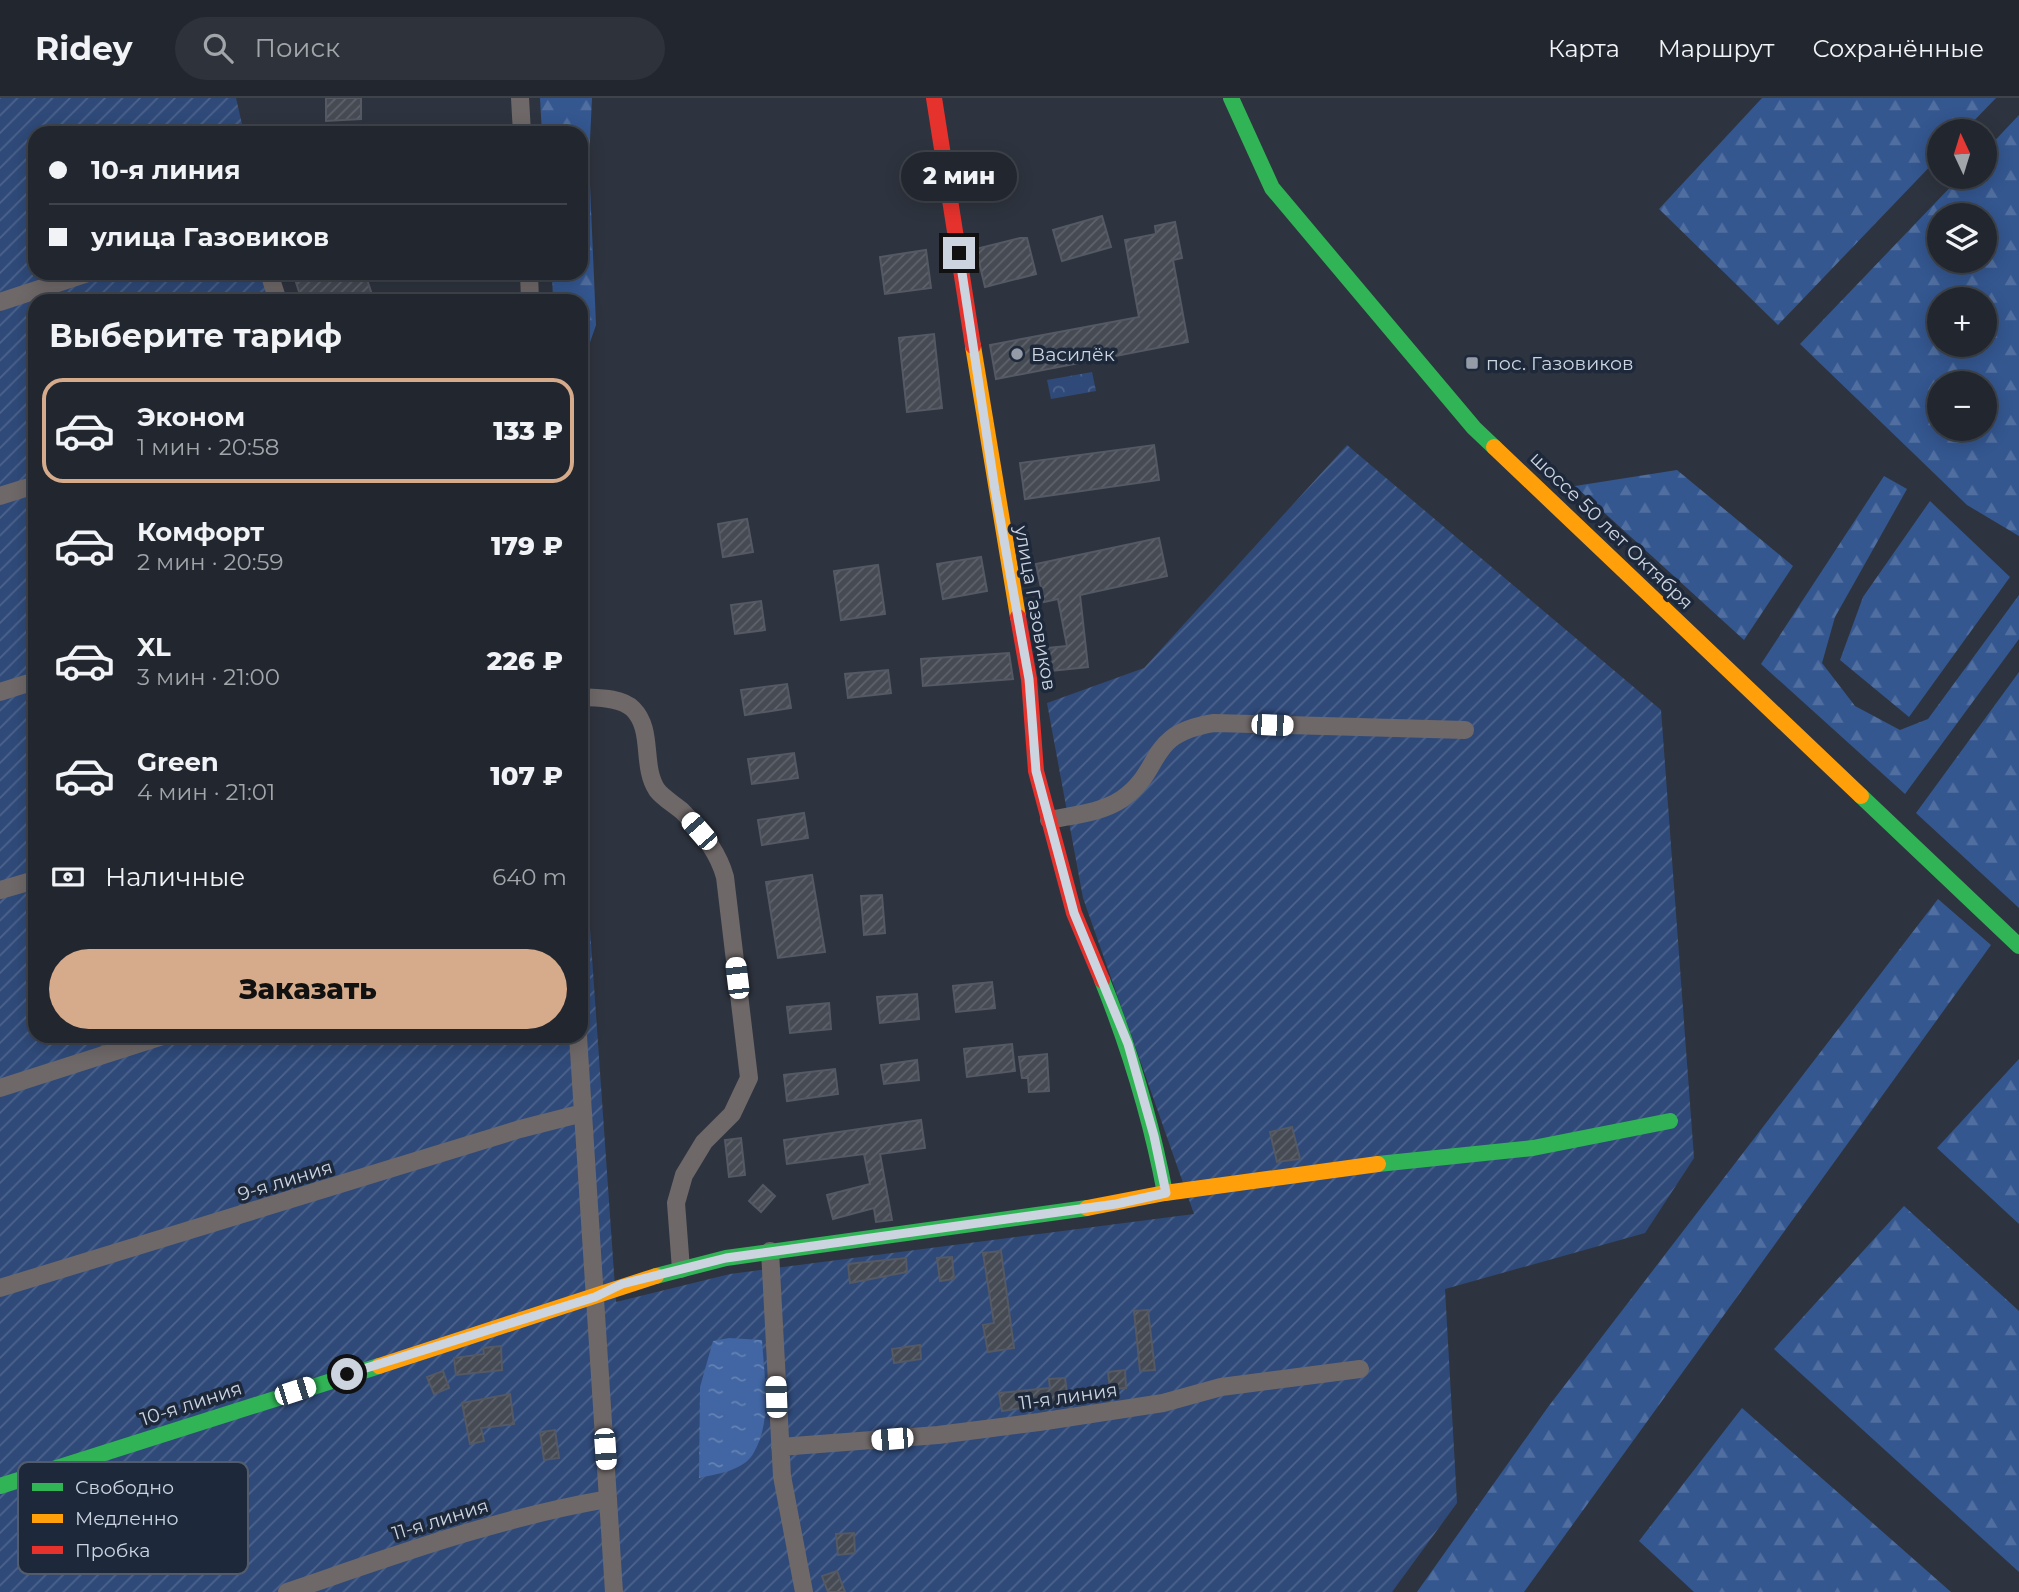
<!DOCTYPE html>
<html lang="ru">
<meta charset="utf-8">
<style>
:root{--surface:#22272f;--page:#2e333b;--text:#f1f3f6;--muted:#a2a5aa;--line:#3f444b;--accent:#d6ab8b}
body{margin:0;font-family:Montserrat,sans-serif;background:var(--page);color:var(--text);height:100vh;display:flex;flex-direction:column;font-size:26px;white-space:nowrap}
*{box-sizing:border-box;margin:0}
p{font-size:23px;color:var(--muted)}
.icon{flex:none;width:38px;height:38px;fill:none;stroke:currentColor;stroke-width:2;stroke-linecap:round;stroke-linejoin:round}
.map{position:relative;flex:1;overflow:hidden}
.drawer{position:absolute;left:28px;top:196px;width:560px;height:749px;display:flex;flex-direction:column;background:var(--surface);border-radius:21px;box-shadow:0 4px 18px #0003,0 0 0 2px var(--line)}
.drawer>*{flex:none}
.guide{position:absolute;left:28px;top:28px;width:560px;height:154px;border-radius:21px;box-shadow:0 4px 18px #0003,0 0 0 2px var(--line);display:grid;align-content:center;height:154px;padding:0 21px;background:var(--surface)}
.needle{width:46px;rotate:356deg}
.controls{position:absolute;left:1927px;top:21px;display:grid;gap:14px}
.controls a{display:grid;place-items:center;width:70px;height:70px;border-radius:50%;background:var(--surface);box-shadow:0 4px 18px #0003,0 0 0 2px var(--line);font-size:35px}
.end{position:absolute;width:32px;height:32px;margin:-16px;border:9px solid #ccd4e0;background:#111;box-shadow:0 0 0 4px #111}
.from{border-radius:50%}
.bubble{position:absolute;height:49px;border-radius:24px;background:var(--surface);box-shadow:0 4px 18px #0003,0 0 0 2px var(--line);font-size:23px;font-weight:800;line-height:49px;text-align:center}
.car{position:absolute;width:21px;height:42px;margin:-21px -10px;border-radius:9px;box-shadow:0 0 5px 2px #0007;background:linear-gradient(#fff 24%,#345 0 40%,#fff 0 76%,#345 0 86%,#fff 0)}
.guide b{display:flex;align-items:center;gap:24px;height:66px;font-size:26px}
.guide b+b{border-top:2px solid var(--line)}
.guide i{width:18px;height:18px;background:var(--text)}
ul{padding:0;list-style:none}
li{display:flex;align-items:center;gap:21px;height:105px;margin:0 14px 10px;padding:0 7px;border:4px solid transparent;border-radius:21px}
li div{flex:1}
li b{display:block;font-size:26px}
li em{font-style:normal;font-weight:800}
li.current{border-color:var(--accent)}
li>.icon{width:63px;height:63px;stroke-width:1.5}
h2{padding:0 21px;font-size:32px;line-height:84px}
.pay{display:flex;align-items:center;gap:18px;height:77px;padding:0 21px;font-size:26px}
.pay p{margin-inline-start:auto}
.primary-button{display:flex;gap:14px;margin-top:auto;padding:14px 21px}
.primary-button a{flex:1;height:80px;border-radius:42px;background:var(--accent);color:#111;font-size:28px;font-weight:800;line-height:80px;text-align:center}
header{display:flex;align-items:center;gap:42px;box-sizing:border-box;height:98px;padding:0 35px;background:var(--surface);border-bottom:2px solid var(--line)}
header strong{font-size:33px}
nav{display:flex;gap:38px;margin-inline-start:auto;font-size:24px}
.search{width:490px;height:63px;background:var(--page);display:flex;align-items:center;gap:18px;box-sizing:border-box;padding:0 24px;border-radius:38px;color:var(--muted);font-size:26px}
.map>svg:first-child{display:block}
</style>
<header>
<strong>Ridey</strong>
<div class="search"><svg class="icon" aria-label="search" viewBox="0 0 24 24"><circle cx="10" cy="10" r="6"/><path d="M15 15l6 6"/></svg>Поиск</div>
<nav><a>Карта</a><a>Маршрут</a><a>Сохранённые</a></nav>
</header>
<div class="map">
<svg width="2019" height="1494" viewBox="0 0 2019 1494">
<defs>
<pattern id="forest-firs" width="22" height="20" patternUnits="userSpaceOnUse" patternTransform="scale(1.75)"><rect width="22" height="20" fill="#345790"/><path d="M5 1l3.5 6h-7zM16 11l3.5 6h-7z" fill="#506e9f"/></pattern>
<pattern id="park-crowns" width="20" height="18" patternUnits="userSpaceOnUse" patternTransform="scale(1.75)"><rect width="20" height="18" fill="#2f4a79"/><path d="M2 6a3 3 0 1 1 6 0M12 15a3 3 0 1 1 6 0" fill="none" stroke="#4c638c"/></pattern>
<pattern id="garden-furrows" width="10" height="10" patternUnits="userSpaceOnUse" patternTransform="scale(1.75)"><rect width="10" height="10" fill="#2f4a79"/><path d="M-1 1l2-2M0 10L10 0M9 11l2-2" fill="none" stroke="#4c638c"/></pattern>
<pattern id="water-ripples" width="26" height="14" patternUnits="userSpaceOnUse" patternTransform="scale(1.75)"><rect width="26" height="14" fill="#4166a3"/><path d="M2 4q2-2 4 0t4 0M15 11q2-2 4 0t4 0" fill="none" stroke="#6482b4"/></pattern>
<pattern id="building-hatch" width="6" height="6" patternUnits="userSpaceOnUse" patternTransform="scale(1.75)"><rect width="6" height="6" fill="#454a53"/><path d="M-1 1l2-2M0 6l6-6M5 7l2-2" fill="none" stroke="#5f636b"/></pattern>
</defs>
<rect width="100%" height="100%" fill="#2e343f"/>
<path fill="url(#forest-firs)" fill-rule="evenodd" d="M540,0H592L589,63L596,227L585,259L581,257V203H553L552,175H581V35H542Z
M1762,0H1996L1964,33H1939V59L1778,227L1659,111Z
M2019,17V438L1967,407L1800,246L1960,79H1984L1985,53ZM1939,117H1984V163H1939ZM1939,201H1984V247H1939ZM1939,285H1984V331H1939Z
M1677,372L1793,468L1744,542L1575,388Z
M1884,378L1907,391L1835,519L1822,565L1855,608L1900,632L1928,621L2019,497V541L1905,696L1761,566Z
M1930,403L2010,479L1909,619L1840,562L1863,499Z
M2019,574V810L1916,715Z
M1938,801L1991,847L1524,1494H1417L1548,1309Z
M2019,961V1126L1937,1050Z
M1904,1108L2019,1213V1474L1774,1251Z
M1742,1310L1951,1494H1694L1639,1443Z"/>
<path fill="url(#park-crowns)" d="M1092,274L1096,293L1051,301L1047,282Z"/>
<path fill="url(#garden-furrows)" d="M0,0H236L244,35H35V175H276L283,203H35V938H581V701L616,1204L730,1176L1194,1116L1083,800L1047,605L1144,570L1347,347L1661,612L1694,1060L1645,1135L1445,1191L1457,1405L1392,1494H0Z"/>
<path fill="url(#water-ripples)" d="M729,1240L762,1242C764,1278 773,1323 753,1356C743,1373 716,1376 699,1380L700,1289L713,1243Z"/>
<path fill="url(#building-hatch)" stroke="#545964" stroke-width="2" d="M326,0H361V21L326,23Z
M1102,118L1111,149L1062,163L1053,132Z
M1175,124L1182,160L1173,162L1188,244L996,281L990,247L1139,219L1125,142L1156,136L1155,128Z
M1020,140H1027L1036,176L985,189L976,151Z
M926,152L931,190L885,196L880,159Z
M293,175H365L374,203H302Z
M934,236L942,310L907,314L899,240Z
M1154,347L1159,382L1025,401L1020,365Z
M747,421L753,454L723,459L718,426Z
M1159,440L1167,478L1080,497L1088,569L1051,573L1048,550L1067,548L1058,501L1044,504L1036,466Z
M981,459L987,493L943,501L937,466Z
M878,467L885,516L841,522L834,473Z
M761,503L765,532L735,536L731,507Z
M1009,555L1013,581L923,588L921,561Z
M888,572L891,595L848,600L845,576Z
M787,586L791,610L745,617L741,592Z
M794,655L798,680L752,686L748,661Z
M804,715L808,740L762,747L758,722Z
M812,777L825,854L778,860L766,784Z
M882,797L885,835L864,837L861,798Z
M992,884L995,910L956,914L953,888Z
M917,896L919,921L880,925L877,899Z
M829,905L831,931L790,935L787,909Z
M1012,946L1015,973L967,979L964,951Z
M1047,956L1049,993L1029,994L1028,980H1022L1019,959Z
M917,962L919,982L884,986L881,967Z
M835,971L838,996L787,1003L784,977Z
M921,1022L925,1050L880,1056L892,1122L876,1124L874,1110L833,1121L827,1097L870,1086L864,1056L787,1066L784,1042Z
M1292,1029L1300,1061L1277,1064L1270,1034Z
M741,1040L745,1077L729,1079L725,1042Z
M763,1087L775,1098L761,1114L749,1103Z
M1001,1153L1014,1250L988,1254L983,1227L994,1225L983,1155Z
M952,1159L954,1181L940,1183L937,1160Z
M906,1160L907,1174L850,1185L848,1166Z
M1148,1212L1155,1272L1140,1273L1134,1213Z
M920,1247L921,1261L894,1265L892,1251Z
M501,1248L502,1272L456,1277L454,1260L484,1256L483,1250Z
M1125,1272L1126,1290L1110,1291L1108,1274Z
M443,1273L449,1290L434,1296L427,1279Z
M1065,1280L1068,1303L1002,1313L999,1295L1050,1290L1049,1281Z
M510,1296L514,1326L481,1330L484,1343L470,1346L462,1305Z
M555,1332L559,1360L544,1362L540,1334Z
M854,1435L855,1455L838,1457L836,1436Z
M837,1473L845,1494H828L822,1478Z"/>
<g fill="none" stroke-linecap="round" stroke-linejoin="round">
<path stroke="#6f6869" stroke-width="18" d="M520,0L522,35
M269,175L278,203
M529,175L530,203
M0,204L88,175
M0,398L35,387
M0,594L35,583
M581,599C596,600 621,599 633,611C654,632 641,668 657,692C663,700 674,706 682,713C701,732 718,753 725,779L749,980L732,1016L704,1044L684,1077L676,1105L681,1171
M1049,722C1073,717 1101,715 1122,701C1165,671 1144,636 1214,625L1465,632
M0,792L35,782
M578,938L614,1494
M0,990L163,938
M770,1153L782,1378L804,1494
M0,1190L520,1031L583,1015
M780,1349L938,1337L1039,1324L1163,1305L1221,1289L1360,1271
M287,1494C393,1458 497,1420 608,1401"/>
<path stroke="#30b455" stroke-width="16" d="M1231,0L1272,90L1474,330L1494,349
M1861,698L2019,848
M1102,882C1130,952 1151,1021 1165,1095
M1378,1066L1533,1050L1670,1023
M656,1178L726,1160L1087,1110
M0,1388L379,1268"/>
<path stroke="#ff9f0a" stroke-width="16" d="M973,248L1018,519
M1494,349L1861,698
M1087,1110L1165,1095L1378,1066
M379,1268L656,1178"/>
<path stroke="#e5322d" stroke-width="16" d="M934,0L973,248
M1018,519L1029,581L1036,673L1074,815L1102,882"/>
</g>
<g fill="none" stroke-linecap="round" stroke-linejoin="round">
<path stroke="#ccd4e0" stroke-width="9" d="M347,1276L595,1199L622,1186L726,1160L1116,1106L1166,1095L1154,1038L1128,946L1074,815L1036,673L1029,581L995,392L959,155"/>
</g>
<g fill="#959ca8" stroke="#1d293b" stroke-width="2.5">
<circle cx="1017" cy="256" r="7"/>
<rect x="1465" y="258" width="14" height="14" rx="3.5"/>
</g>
<g text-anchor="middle" stroke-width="7" stroke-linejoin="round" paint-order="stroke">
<g font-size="19" fill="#ccd4e0" stroke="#1d293b" text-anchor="start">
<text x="1031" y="263">Василёк</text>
<text x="1486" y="272">пос. Газовиков</text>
</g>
<g font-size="19" fill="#ccd4e0" stroke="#1d293b">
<text transform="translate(1612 432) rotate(44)" y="7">шоссе 50 лет Октября</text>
<text transform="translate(1036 510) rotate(80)" y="7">улица Газовиков</text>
<text transform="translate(285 1082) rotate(-17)" y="7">9-я линия</text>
<text transform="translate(1068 1298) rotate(-8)" y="7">11-я линия</text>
<text transform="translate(191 1305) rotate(-18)" y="7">10-я линия</text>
<text transform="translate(440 1421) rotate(-17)" y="7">11-я линия</text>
</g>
</g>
<rect x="18" y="1364" width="230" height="112" rx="10" fill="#1d293b" stroke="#525c6d" stroke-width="2"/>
<rect x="32" y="1385" width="31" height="8" fill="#30b455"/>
<rect x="32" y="1416" width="31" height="9" fill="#ff9f0a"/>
<rect x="32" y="1448" width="31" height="8" fill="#e5322d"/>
<g font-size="19" fill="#ccd4e0">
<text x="75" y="1396">Свободно</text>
<text x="75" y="1427">Медленно</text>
<text x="75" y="1459">Пробка</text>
</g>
</svg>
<div class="controls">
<a><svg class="needle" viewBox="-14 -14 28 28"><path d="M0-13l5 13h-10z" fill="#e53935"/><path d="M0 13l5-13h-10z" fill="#a2a5aa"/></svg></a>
<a><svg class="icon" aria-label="layers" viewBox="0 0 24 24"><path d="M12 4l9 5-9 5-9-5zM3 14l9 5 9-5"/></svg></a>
<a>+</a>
<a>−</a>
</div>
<i class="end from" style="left:347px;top:1276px"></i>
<i class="end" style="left:959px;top:155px"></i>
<div class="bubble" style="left:901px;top:54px;width:116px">2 мин</div>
<i class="car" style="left:1272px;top:627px;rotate:92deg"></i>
<i class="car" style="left:699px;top:733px;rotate:319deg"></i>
<i class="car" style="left:737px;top:880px;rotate:353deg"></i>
<i class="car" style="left:295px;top:1293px;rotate:72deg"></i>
<i class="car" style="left:776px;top:1299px;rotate:358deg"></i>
<i class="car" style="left:892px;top:1341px;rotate:265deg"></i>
<i class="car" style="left:605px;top:1351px;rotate:176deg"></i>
<div class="guide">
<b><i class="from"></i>10-я линия</b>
<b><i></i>улица Газовиков</b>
</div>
<section class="drawer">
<h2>Выберите тариф</h2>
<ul>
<li class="current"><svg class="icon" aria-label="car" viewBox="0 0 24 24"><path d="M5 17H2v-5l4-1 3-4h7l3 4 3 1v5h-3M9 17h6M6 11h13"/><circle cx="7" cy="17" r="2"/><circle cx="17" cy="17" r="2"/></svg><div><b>Эконом</b><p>1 мин · 20:58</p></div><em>133 ₽</em></li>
<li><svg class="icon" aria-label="car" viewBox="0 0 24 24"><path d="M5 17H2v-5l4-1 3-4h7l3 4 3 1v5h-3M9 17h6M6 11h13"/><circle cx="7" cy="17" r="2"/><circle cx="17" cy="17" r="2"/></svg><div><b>Комфорт</b><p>2 мин · 20:59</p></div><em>179 ₽</em></li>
<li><svg class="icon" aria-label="car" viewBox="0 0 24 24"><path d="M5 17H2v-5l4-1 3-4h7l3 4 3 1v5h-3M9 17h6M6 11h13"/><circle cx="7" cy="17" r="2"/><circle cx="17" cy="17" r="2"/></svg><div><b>XL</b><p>3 мин · 21:00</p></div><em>226 ₽</em></li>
<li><svg class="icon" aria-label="car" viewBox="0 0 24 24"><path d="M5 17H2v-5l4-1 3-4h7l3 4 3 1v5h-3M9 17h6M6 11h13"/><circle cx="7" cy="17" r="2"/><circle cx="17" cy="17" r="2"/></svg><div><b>Green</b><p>4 мин · 21:01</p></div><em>107 ₽</em></li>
</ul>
<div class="pay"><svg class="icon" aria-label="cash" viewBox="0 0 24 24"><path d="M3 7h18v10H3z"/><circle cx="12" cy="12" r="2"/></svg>Наличные<p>640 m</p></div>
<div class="primary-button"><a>Заказать</a></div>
</section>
</div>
